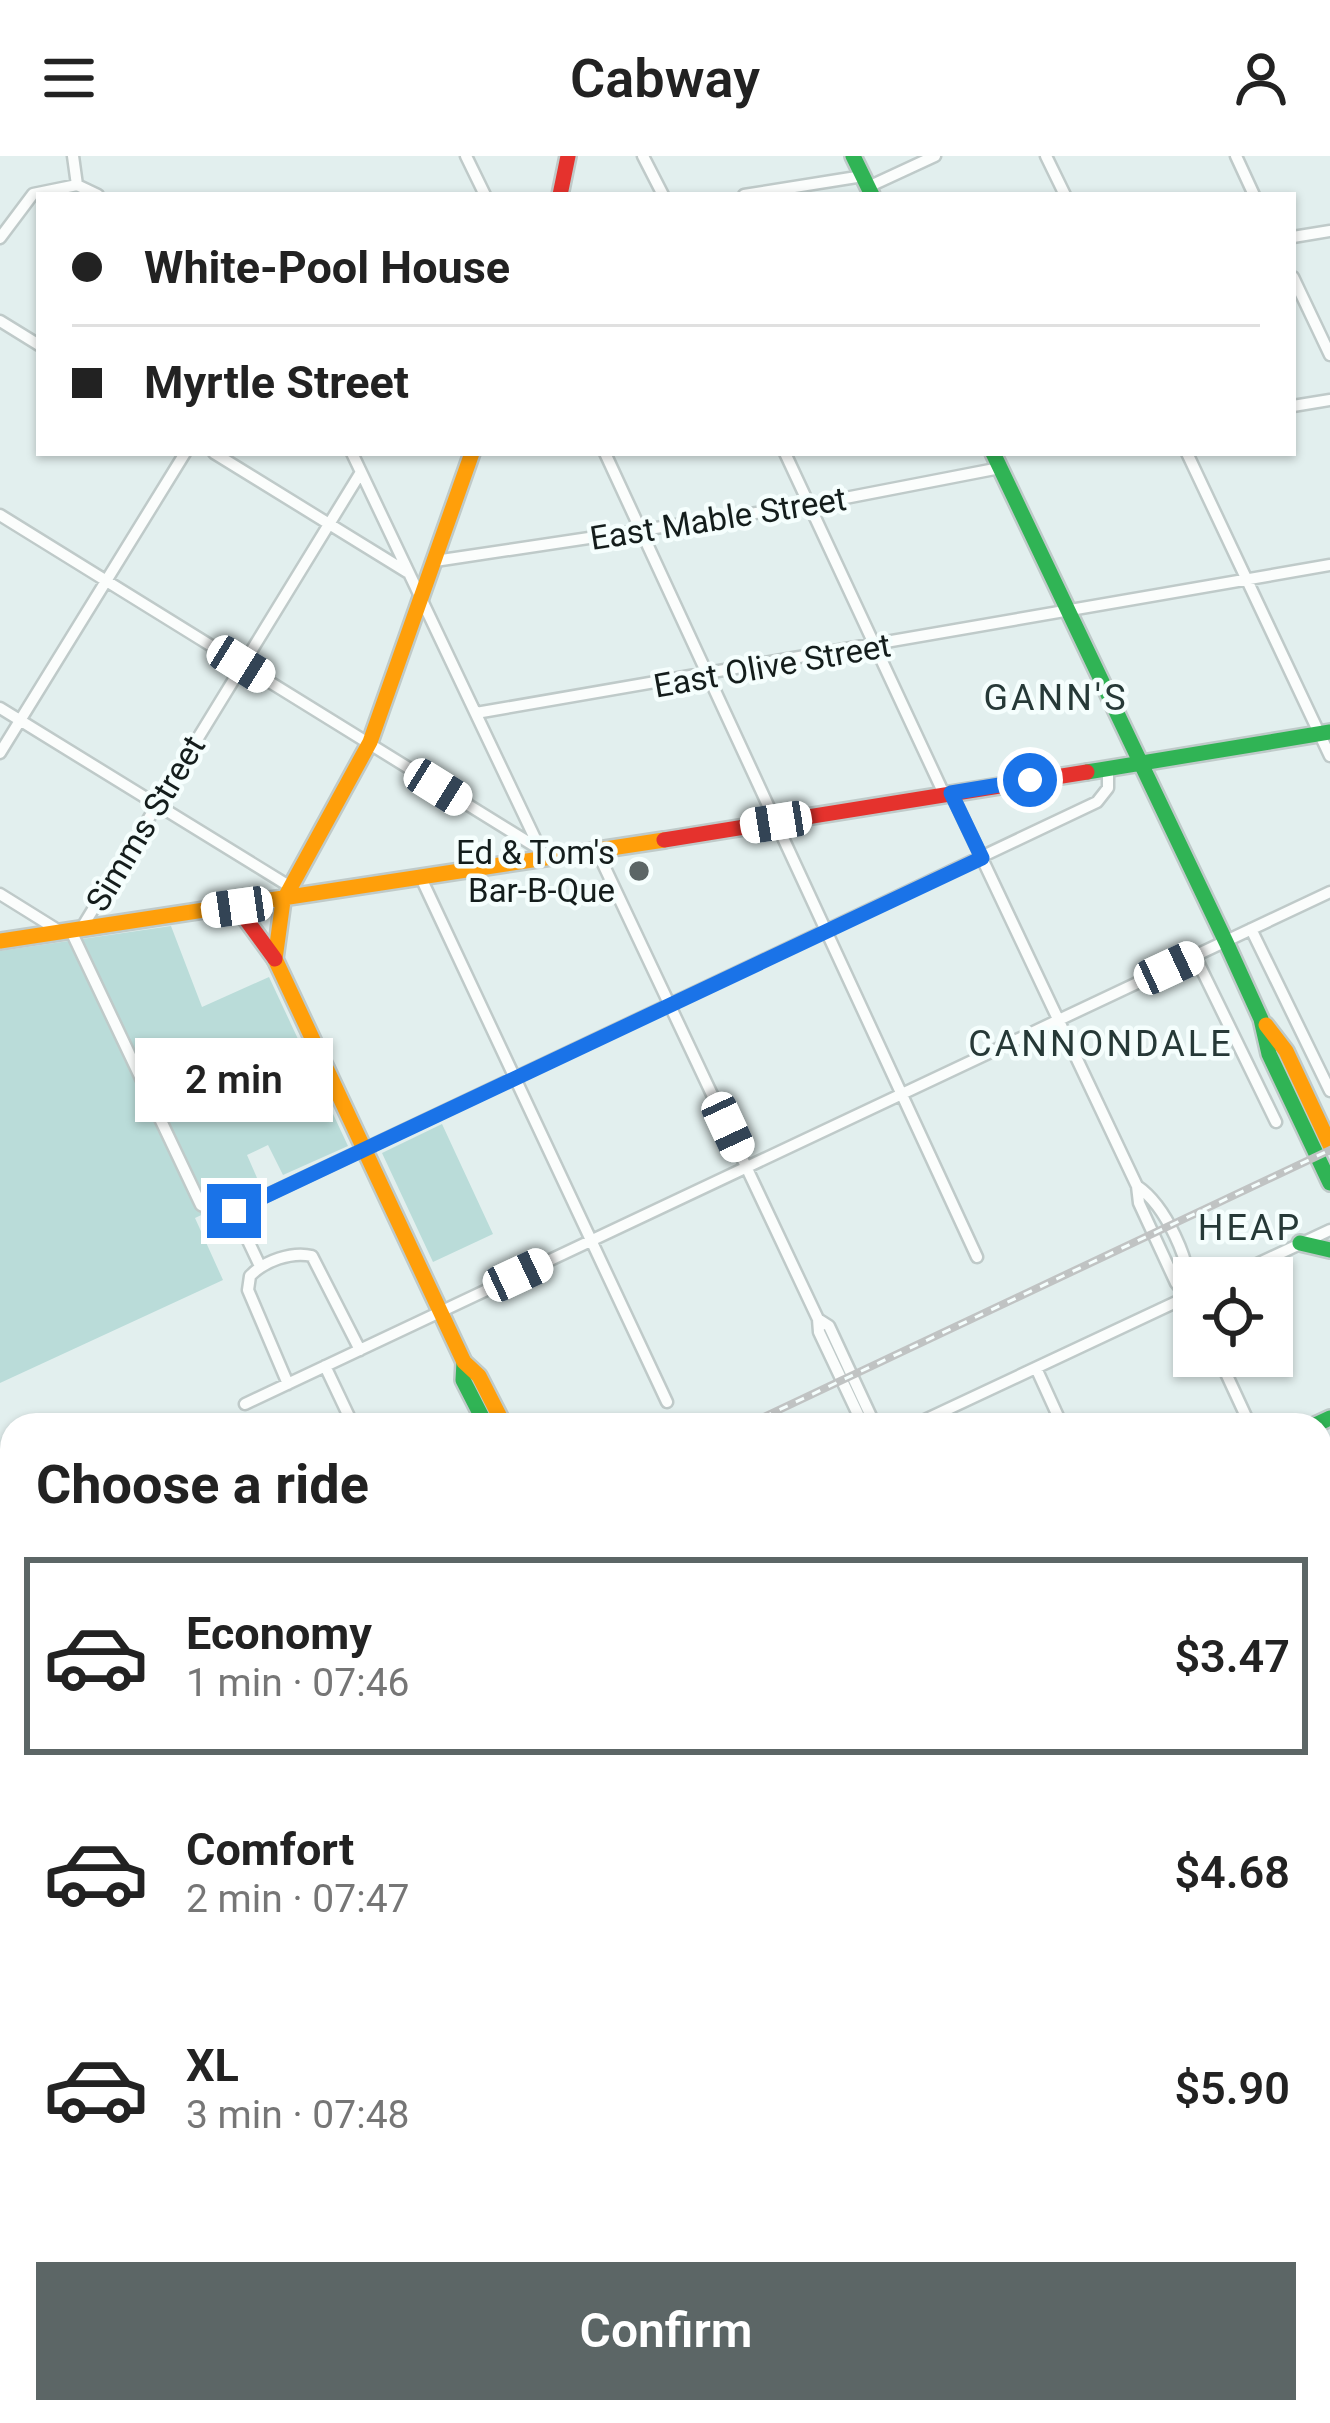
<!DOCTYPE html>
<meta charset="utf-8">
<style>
:root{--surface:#fff;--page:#f6f6f6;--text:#222;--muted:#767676;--line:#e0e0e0;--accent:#5c6666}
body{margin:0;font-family:Roboto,sans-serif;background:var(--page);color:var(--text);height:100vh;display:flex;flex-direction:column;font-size:45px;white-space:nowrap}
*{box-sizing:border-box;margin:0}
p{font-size:39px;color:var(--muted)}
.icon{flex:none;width:66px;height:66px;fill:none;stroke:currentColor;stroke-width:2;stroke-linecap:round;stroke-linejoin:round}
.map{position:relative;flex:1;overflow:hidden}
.drawer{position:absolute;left:0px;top:1257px;width:1332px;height:1011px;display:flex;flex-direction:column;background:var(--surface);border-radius:36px 36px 0 0;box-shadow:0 3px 9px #0004}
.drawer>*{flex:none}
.top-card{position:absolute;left:36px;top:36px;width:1260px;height:264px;border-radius:0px;box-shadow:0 3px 9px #0004;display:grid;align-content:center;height:264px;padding:0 36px;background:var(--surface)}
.buttons{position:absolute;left:1173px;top:1101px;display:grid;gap:24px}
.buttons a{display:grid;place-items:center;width:120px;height:120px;border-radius:0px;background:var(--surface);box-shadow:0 3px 9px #0004;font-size:60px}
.end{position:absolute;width:54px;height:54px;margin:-27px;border:15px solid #1a73e8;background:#fff;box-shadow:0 0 0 6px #fff}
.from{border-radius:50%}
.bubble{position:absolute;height:84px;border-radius:0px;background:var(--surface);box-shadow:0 3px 9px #0004;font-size:39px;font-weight:600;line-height:84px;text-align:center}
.car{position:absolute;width:36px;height:72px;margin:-36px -18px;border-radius:15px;box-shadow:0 0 9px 3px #0007;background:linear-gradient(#fff 24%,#345 0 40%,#fff 0 76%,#345 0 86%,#fff 0)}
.top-card b{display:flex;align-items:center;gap:42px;height:114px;font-size:45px}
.top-card b+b{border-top:3px solid var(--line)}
.top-card i{width:30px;height:30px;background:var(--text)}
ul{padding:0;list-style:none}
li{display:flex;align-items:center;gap:36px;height:198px;margin:0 24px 18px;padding:0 12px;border:6px solid transparent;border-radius:0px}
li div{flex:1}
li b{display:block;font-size:45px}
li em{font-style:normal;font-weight:600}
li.selected{border-color:var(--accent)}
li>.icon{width:108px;height:108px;stroke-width:1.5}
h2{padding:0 36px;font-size:54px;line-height:144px}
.cta{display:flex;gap:24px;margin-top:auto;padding:24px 36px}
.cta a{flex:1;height:138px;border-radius:0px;background:var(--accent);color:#fff;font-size:48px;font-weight:600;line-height:138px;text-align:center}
header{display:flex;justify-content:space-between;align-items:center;height:156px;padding:0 36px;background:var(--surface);font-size:54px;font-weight:600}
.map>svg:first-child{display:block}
</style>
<header><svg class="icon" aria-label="menu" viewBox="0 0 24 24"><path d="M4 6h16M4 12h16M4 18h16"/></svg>Cabway<svg class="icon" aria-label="person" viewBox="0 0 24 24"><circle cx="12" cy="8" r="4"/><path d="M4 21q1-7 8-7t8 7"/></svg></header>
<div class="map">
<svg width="1330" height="2267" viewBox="0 0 1330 2267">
<rect width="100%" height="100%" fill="#e2efee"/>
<path fill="#badcd9" d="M171,770L202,851L269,821L348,990L283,1019L268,989L247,999L261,1031L195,1062L223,1124L0,1227V795Z
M442,968L493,1078L433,1106L382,997Z
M970,2256H1133L1138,2267H975Z"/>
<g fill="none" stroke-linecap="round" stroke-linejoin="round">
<defs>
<path id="street" d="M73,0L77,29L98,39
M466,0L485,39
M643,0L663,39
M1046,0L1065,39
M1236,0L1254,39
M868,31L935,0
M744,39L863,20
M1293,81L1330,75
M0,82L33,38L77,29
M1293,121L1330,199
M0,165L39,189
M1293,250L1330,244
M214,297L407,416
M352,297L541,695
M605,297L977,1101
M785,297L944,638
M1187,297L1330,600
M0,359L541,694
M435,405L809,349L1000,312
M0,552L289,730
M476,557L1330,409
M0,597L185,297
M951,637L1137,1030L1139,1047L1176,1127L1194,1150
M597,695L818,1163L819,1176L863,1269
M422,724L667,1246
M0,738L61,776
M81,773L361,316
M1251,773L1330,935
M71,775L201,1049L223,1060L1097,646L1108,632V611
M1195,800L1276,966
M1137,1030C1165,1049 1193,1107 1189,1140
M234,1055L260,1110
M1227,1122L1330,1074
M818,1163L829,1170L875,1269
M1218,1200L1250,1269
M325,1210L353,1269
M1036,1212L1062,1269
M288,1228L248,1134L250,1120C264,1105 292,1095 312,1100L360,1194
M245,1248L1330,736
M914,1269L1191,1139
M0,1364L12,1359
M1320,1417L1330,1437
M1320,1643L1330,1638
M1320,2023L1330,2018
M1320,2224L1330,2245
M196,2256L201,2267
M576,2256L581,2267
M758,2256L763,2267
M1145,2256L1150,2267
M0,2261L12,2256
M823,2267L846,2256"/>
<path id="fast" d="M853,0L872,39
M993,297L1226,786L1261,863L1269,898L1330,1027
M1087,616L1330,576
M1300,1087L1330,1094
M464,1206L463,1224L486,1269
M1315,1269L1330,1262
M1320,1453L1330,1448
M1320,1837L1330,1832
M0,1889L12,1883
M0,2076L12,2070
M1202,2267L1225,2256"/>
<path id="slow" d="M472,297L370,586L283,745L275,803L464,1206L479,1220L504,1269
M0,785L664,684
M1266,869L1286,895L1330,989
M1320,2211L1330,2207
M954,2256L959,2267
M398,2267L421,2256"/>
<path id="jam" d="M560,39L568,0
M664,684L1087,616
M237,751L275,803"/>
</defs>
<use href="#street" stroke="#bfcac9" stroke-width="15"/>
<use href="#fast" stroke="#bfcac9" stroke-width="20"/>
<use href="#slow" stroke="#bfcac9" stroke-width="20"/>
<use href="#jam" stroke="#bfcac9" stroke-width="20"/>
<use href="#street" stroke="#fbfdfc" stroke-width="10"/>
<use href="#fast" stroke="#30b455" stroke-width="15"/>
<use href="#slow" stroke="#ff9f0a" stroke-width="15"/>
<use href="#jam" stroke="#e5322d" stroke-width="15"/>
<defs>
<path id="rail" d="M747,1269L1330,994
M0,1620L12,1614"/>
</defs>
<use href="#rail" stroke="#c0c3c3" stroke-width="8"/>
<use href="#rail" stroke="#f5fefd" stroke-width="3" stroke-dasharray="9" stroke-linecap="butt"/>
</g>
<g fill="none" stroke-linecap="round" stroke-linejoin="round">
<path stroke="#1a73e8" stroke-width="15" d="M234,1055L982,702L951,637L1030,624"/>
</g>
<circle fill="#5c6666" stroke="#f5fefd" stroke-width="4.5" cx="639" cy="715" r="12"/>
<g text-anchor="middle" stroke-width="9" stroke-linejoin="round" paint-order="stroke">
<g font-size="33" fill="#141d1c" stroke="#f5fefd">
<text transform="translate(718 362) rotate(-9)" y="12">East Mable Street</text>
<text transform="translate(772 509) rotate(-10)" y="12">East Olive Street</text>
<text transform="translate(145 667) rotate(-59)" y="12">Simms Street</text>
</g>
<g font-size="33" fill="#141d1c" stroke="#f5fefd" text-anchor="end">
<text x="615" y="708">Ed &amp; Tom's<tspan x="615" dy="38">Bar-B-Que</tspan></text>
</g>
<g font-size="36" letter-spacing="3" fill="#263937" stroke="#f5fefd">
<text x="1056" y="554">GANN'S</text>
<text x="1101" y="900">CANNONDALE</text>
<text x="1250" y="1084">HEAP</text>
</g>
</g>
</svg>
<div class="buttons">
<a><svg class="icon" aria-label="locate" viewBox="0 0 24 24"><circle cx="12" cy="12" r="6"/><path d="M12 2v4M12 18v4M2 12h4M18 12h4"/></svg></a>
</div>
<i class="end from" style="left:1030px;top:624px"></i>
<i class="end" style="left:234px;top:1055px"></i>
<div class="bubble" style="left:135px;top:882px;width:198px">2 min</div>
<i class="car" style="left:241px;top:508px;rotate:122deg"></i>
<i class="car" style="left:438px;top:631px;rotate:122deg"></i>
<i class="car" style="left:776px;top:666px;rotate:261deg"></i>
<i class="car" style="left:237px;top:751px;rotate:262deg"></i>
<i class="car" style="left:1169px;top:812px;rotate:65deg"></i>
<i class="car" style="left:728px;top:971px;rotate:155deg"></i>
<i class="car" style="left:518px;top:1119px;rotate:65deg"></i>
<div class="top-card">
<b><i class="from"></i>White-Pool House</b>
<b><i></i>Myrtle Street</b>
</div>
<section class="drawer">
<h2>Choose a ride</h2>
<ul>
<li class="selected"><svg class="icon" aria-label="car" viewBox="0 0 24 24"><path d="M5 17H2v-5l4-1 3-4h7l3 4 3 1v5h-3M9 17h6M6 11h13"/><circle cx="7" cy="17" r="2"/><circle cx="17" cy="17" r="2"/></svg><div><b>Economy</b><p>1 min · 07:46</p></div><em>$3.47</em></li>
<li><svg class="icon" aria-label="car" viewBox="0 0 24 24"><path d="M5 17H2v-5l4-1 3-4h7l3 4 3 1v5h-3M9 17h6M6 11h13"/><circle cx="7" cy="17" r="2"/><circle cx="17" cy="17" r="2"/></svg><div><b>Comfort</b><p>2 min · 07:47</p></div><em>$4.68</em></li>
<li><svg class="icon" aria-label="car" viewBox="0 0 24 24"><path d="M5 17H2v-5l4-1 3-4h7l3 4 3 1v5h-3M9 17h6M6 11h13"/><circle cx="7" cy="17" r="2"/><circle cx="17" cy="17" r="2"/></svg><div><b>XL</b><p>3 min · 07:48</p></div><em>$5.90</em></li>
</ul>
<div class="cta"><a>Confirm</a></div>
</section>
</div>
